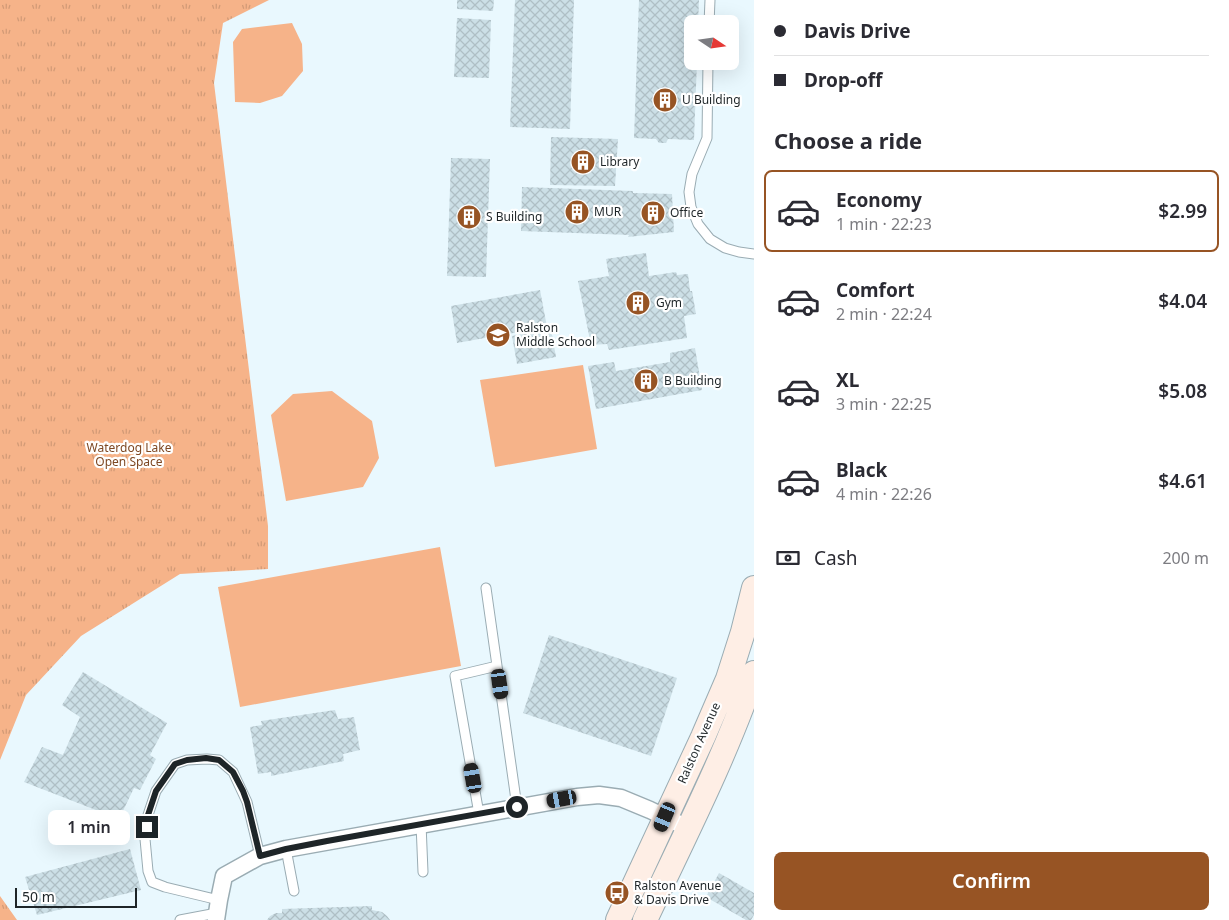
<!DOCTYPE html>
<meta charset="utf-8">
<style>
:root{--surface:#fff;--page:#f2f2f3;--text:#2b2b33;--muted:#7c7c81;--line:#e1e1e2;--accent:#975424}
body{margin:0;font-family:"Noto Sans",sans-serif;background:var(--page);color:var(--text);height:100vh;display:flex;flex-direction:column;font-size:19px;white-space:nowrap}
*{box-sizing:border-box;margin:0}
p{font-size:16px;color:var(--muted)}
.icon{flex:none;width:28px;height:28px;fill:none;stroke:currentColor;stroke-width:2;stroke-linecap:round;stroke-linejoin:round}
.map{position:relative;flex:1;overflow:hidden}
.drawer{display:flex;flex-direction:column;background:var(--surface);width:475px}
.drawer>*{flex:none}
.banner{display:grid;align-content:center;height:110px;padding:0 20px;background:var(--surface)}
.needle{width:32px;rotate:103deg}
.controls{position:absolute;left:684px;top:15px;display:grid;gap:10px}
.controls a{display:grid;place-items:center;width:55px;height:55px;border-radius:8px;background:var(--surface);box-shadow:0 5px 20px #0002;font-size:25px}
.scale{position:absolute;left:15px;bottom:12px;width:122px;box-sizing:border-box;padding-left:5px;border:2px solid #1e2528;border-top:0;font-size:14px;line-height:18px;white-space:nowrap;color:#1e2528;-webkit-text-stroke:4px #fff;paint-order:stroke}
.end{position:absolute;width:22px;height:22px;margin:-11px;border:6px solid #1e2528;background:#fff;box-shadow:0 0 0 2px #fff}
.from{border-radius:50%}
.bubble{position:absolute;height:35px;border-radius:8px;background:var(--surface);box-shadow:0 5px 20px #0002;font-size:16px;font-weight:600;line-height:35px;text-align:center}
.car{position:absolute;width:15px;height:30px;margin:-15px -8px;border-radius:6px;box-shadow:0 0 4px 1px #0007;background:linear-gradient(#222 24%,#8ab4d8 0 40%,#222 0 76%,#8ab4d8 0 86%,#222 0)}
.banner b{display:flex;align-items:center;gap:18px;height:48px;font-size:19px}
.banner b+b{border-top:1px solid var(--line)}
.banner i{width:12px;height:12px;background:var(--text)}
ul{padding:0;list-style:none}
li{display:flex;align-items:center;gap:15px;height:82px;margin:0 10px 8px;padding:0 10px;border:2px solid transparent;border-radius:8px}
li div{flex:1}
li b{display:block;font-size:19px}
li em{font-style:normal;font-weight:600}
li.current{border-color:var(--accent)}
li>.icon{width:45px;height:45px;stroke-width:1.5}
h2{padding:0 20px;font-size:22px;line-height:60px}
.pay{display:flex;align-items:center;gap:12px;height:55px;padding:0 20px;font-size:19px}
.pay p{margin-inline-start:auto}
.cta{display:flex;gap:10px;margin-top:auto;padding:10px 20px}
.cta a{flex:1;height:58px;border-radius:8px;background:var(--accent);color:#fff;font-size:20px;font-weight:600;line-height:58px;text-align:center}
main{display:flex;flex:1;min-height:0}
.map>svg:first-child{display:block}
</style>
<main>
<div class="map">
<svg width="754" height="920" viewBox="0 0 754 920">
<defs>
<pattern id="park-tufts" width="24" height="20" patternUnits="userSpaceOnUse" patternTransform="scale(1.25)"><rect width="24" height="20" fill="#f6b389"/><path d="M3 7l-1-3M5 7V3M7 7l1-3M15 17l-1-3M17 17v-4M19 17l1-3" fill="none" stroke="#d29a76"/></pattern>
<pattern id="building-cross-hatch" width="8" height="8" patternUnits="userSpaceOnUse" patternTransform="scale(1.25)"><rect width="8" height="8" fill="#ccdfe6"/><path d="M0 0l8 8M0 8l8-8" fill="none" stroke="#afbfc5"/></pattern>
</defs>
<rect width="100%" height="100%" fill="#e9f8fe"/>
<path fill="#f6b389" d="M292,23L302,44L303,71L282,96L260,103L235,102L233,42L242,29Z
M583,365L597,449L495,467L480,380Z
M332,391L372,421L379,458L363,487L286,501L271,415L293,394Z
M440,547L461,666L240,707L218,587Z"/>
<path fill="url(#park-tufts)" d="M0,0H269L223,23L214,83L268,526V569L180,574L81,636L26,695L0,760Z
M0,896L17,920H0Z"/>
<path fill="url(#building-cross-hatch)" d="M457,0H494L493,11L457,9Z
M515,0H574L570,129L510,127Z
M639,0H699L698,24H692V61H697L694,140L668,139L666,143H659L656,139L634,138Z
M457,18L491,20L489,78L454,77Z
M551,137L618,139L615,186L550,185Z
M451,158L490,159L486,277L447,276Z
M522,187L633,191V193L672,194L674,232L628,237L629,235L521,231Z
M646,253L649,276L676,272L677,275L688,274L690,291H692L696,314L684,316L687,338L609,350L607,344L591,345L578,281L609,276L606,259Z
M540,290L547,327L457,343L451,306Z
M551,329L556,357L517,364L512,336Z
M695,348L702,390L596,409L588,366L614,362L616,371L670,362V353Z
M549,635L677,678L651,756L523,713Z
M83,672L167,723L150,755L156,759L140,790L134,788L119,819L24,782L42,747L63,755L80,717L62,705Z
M335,710L338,719L354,717L360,750L343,754L344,761L271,776V772L258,774L250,727L262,725L261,721Z
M130,849L141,890L37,915L25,877Z
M719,873L754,893V915L751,920H746L706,897Z
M372,906V910L382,912L387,916L390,920H267L270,916L276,913H282V909Z"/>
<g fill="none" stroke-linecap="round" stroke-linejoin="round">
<defs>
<path id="lane" d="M709,24L710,0
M708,61L707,138L692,174L689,192L691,207L698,224L710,239L725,248L739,252L754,254
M486,588L517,807
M479,814L455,676L497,666
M421,824L423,872
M286,849L294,891
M219,900L165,887L152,882L148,871L145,839L148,815L156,791L175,764L187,760L207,759L219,760L233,772L247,802L260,856
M180,920L217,913"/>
<path id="street" d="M216,920L219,900L224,876L260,856L286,849L577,797L599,795L621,798L650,810L688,828"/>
<path id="secondary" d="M618,920L703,737L728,679L743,632L754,588
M645,920C683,839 725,758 754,673"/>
</defs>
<use href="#lane" stroke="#9aacb3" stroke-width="11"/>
<use href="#street" stroke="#9aacb3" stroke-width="19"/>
<use href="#secondary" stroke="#9aacb3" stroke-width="26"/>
<use href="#lane" stroke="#fff" stroke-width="9"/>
<use href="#street" stroke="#fff" stroke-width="16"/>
<use href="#secondary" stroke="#feeee5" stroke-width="24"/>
</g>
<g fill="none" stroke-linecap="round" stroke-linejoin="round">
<path stroke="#1e2528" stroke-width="6" d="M147,827L148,815L156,791L175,764L187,760L206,758L219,760L233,772L243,791L247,802L260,856L286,849L327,841L517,807"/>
</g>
<defs>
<symbol id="building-disc" viewBox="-11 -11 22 22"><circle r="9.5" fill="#975424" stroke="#fff"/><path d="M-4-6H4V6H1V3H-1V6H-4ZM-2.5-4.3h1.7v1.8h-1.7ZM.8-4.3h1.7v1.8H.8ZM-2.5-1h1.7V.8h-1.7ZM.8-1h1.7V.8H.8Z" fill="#fff"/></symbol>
<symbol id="school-disc" viewBox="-11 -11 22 22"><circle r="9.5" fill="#975424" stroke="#fff"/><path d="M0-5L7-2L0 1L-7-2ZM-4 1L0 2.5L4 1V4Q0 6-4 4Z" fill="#fff"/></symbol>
<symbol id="bus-disc" viewBox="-11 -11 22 22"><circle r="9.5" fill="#975424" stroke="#fff"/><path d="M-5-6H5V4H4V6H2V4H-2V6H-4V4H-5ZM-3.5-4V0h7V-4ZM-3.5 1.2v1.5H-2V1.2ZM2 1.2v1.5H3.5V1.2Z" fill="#fff"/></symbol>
</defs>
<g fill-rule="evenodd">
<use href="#building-disc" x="651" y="86" width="28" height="28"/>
<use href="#building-disc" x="569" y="148" width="28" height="28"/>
<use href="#building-disc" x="563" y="198" width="28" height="28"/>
<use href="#building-disc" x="639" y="199" width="28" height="28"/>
<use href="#building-disc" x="455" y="203" width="28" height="28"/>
<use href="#building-disc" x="624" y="289" width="28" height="28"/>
<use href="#school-disc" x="484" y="321" width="28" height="28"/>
<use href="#building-disc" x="632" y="367" width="28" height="28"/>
<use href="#bus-disc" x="603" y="879" width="28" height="28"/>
</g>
<g text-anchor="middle" stroke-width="4.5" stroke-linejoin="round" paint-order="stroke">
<g font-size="12" fill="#1e2528" stroke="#fff" text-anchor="start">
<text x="682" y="104">U Building</text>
<text x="600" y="166">Library</text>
<text x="594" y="216">MUR</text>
<text x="670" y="217">Office</text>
<text x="486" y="221">S Building</text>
<text x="656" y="307">Gym</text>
<text x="516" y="332">Ralston<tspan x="516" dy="14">Middle School</tspan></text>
<text x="664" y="385">B Building</text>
<text x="634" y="890">Ralston Avenue<tspan x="634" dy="14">&amp; Davis Drive</tspan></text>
</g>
<g font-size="12" fill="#7e4823" stroke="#fff">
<text x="129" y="452">Waterdog Lake<tspan x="129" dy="14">Open Space</tspan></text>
</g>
<g font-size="12" fill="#1e2528" stroke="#fff">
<text transform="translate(699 743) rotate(-66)" y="4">Ralston Avenue</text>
</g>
</g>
</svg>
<div class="controls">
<a><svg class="needle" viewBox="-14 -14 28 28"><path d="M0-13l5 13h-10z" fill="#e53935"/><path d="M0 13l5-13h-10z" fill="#7c7c81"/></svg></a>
</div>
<div class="scale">50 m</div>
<i class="end from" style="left:517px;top:807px"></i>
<i class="end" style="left:147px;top:827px"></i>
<div class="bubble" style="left:48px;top:810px;width:82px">1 min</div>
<i class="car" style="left:500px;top:684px;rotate:172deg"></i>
<i class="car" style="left:473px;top:778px;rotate:350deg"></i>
<i class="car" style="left:562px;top:799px;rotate:260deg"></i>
<i class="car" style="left:665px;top:817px;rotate:203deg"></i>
</div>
<section class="drawer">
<div class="banner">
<b><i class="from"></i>Davis Drive</b>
<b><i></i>Drop-off</b>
</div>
<h2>Choose a ride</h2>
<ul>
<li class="current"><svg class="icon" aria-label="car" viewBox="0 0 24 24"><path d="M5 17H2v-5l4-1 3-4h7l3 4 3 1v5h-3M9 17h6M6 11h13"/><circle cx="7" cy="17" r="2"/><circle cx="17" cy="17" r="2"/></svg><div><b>Economy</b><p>1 min · 22:23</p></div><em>$2.99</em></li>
<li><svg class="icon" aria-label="car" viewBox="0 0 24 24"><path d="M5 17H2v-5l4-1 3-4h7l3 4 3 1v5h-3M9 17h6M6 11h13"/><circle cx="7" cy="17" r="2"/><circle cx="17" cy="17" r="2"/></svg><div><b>Comfort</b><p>2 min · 22:24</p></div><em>$4.04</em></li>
<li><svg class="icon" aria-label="car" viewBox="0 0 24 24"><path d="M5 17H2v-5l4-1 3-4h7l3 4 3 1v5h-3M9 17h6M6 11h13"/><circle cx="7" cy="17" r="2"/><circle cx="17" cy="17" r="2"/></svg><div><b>XL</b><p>3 min · 22:25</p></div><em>$5.08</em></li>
<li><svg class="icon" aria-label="car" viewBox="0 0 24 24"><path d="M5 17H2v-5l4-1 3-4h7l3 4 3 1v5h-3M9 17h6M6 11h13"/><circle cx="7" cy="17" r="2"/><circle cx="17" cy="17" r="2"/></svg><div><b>Black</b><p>4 min · 22:26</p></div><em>$4.61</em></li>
</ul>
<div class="pay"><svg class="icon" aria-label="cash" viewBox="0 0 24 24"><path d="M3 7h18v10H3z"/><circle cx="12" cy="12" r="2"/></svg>Cash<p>200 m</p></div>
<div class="cta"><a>Confirm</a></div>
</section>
</main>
